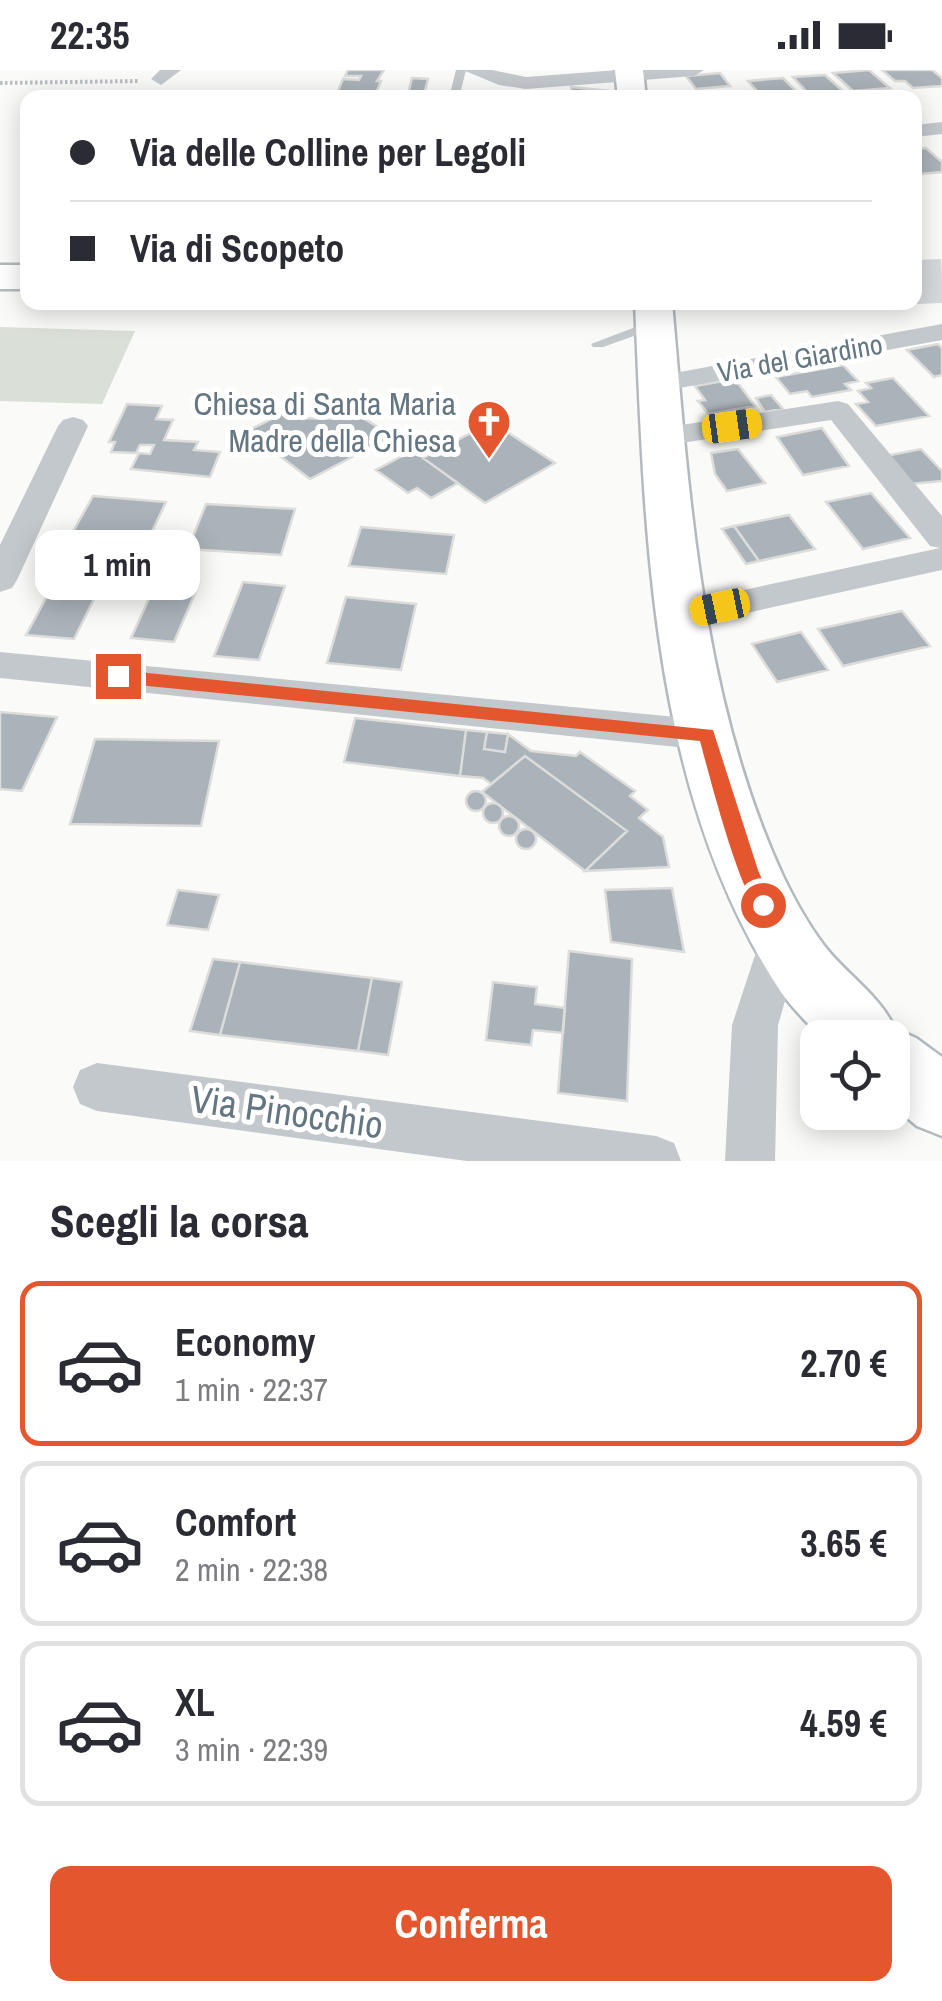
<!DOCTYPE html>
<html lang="it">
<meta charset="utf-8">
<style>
:root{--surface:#fff;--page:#f7f7f7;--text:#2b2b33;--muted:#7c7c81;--line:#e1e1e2;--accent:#e4572e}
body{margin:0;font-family:"Archivo Narrow",sans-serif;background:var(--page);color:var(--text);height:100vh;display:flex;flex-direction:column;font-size:38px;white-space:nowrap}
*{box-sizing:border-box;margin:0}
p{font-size:32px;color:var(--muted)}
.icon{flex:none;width:55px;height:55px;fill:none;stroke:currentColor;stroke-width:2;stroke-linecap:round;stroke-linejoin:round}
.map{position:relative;height:1091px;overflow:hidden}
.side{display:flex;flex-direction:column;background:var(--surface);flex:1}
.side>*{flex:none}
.top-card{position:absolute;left:20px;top:20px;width:902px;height:220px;border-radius:20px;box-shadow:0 5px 25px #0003;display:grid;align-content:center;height:220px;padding:0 50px;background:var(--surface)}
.tools{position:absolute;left:800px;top:950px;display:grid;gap:20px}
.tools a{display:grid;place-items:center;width:110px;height:110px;border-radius:20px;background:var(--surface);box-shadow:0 5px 25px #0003;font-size:50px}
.end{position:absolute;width:45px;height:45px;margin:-22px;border:12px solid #e4572e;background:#fff;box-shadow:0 0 0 5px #fff}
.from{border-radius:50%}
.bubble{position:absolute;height:70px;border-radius:20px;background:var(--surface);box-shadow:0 5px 25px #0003;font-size:32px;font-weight:700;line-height:70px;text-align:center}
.car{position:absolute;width:30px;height:60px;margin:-30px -15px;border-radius:12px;box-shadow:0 0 8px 2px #0007;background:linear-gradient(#f5c518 24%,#345 0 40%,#f5c518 0 76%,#345 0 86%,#f5c518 0)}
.top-card b{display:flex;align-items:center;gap:35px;height:95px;font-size:38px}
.top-card b+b{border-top:2px solid var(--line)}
.top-card i{width:25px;height:25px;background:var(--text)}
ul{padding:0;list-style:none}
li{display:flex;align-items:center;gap:30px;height:165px;margin:0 20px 15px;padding:0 30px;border:5px solid var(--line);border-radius:20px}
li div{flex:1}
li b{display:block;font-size:38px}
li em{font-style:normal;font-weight:700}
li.current{border-color:var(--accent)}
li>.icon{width:90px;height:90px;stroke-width:1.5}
h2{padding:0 50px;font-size:45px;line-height:120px}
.cta{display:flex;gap:20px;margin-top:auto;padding:20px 50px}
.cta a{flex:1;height:115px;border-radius:20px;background:var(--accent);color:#fff;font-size:40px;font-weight:700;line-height:115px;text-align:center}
.status{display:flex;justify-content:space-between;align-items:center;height:70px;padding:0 50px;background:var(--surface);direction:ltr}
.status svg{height:28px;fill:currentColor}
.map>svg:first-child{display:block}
</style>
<div class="status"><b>22:35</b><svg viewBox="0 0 49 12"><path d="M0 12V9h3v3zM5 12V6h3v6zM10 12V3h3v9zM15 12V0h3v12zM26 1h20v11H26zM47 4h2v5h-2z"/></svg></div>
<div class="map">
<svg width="942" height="1091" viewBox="0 0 942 1091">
<rect width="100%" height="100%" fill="#fafaf8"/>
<path fill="#dadfd7" d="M0,257L135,261L102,334L0,331Z"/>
<path fill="#aab3b9" stroke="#dcdcda" stroke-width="2.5" d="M348,0H384L377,11H381L374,28H335L343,9L359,10L361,6H345Z
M869,0L890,18L853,21L833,3Z
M882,0H932L942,8V16L913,18L905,11H895Z
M720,3L730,16L696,19L686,6Z
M825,5L844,22L810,25L793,7Z
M412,8L428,9L423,28H407Z
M783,8L801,26L763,28L748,11Z
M571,17L609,21V28H531V22L572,24Z
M926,78L942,92V102L921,104L915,98V79Z
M938,274L942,278V305L934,307L907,280Z
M843,295L858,311L845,314L851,320L812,327L807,321L790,324L776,307Z
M893,308L929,346L876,356L856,334L868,332L858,321L871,318L866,313Z
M735,309L755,336L708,344L698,331L705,330L695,316Z
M771,325L783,339L765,342L756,328Z
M127,334L162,336L156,349L173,350L164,370L198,372L194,380L220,382L210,407L131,399L139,383L150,384L154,375H140L136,383L111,382L115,372H109Z
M284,343L292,348L352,349L360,346L392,366L310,409L247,361Z
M492,352L555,393L485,433L423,388Z
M822,358L849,396L803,405L777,367Z
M419,377L429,384L423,388L458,413L431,428L417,418L408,423L376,400Z
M738,379L765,413L727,421L715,404L711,383Z
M921,379L942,401V411L910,414L885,386Z
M871,423L910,468L863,479L826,432Z
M93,426L166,432L146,474L70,467Z
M206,434L295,439L281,485L188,479Z
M789,445L815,479L759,491L734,456Z
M734,456L759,491L746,494L722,459Z
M361,457L454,465L446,504L349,496Z
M64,495L109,499L74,569L26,565Z
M157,511L199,514L174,572L131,568Z
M243,512L285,516L259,590L214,586Z
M346,527L416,534L401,600L327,593Z
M902,541L930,576L843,596L818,559Z
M801,562L828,600L777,612L752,574Z
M0,642L57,647L22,721L0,719Z
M355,648L466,660L460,706L344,692Z
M466,660L487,662L484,679L505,682L508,664L531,681L576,686L580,682L635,721L630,726L648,740L639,748L663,767L669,797L585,801L627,761L525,686L491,714L483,708L460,706Z
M487,662L508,664L505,682L484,679Z
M95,669L219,671L201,756L70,754Z
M525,686L627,761L585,801L482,722Z
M466 731a10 10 0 1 1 20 0a10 10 0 1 1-20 0Z
M483 743a10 10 0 1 1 20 0a10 10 0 1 1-20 0Z
M499 756a10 10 0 1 1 20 0a10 10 0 1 1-20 0Z
M516 769a10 10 0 1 1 20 0a10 10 0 1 1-20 0Z
M672,818L684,882L611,872L605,820Z
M178,820L219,825L208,860L167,855Z
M569,881L632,889L627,1031L558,1023Z
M213,889L240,892L220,965L190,961Z
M240,892L372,908L358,981L220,965Z
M372,908L402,912L388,985L358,981Z
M493,912L537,917L535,934L565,938L563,963L533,960L531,975L486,970Z"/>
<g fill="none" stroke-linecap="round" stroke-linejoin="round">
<path stroke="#d5d9db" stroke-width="44" stroke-dasharray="44 21" stroke-linecap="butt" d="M915,212L942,211"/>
<defs>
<path id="secondary" d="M615,0H643L646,28H618Z
M635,232H672C689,424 701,629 783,806C795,831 813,863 831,884C852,908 882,929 895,959L916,968L942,987V1066L917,1056L892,1035V968H821C808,953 792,938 781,922C649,723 645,462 635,232Z"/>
<path id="highway" d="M0,195H28V219H0Z"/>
</defs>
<use href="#secondary" stroke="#b3babf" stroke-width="5"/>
<use href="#highway" stroke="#b4b9bd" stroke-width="5"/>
<path stroke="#bbbfc2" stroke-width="4" stroke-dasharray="2.5 2.5" stroke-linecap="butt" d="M0,13L139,11"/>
<path fill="#c3c8cc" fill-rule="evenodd" d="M456,0H466L459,28H449Z
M654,250L661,254L659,257L603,277H593L591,274Z"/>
<path fill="#c3c8cc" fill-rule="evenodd" d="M160,0H181L161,15L151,9Z
M463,0H492L526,7L619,0H704L694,6L526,19L499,15Z
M942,52V64L915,67V55Z
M942,254V270L658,322L648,320L644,314L648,308L658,306Z
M838,331L848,334L942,446V500L683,557L671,554L666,545L671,536L683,533L940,478L930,476L831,350L662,376L651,373L647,367L651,361L662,358Z
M73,347L83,350L88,356L17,510L12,518L0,522V475L58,356L63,350Z
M0,582L707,650L721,654L726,665L721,676L707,680L0,608Z
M781,849L797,855L803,869L778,955L775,1091H725L732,955L765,855Z
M97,993L656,1066L674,1073L681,1091H467L97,1041L80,1034L73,1017L80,1000Z"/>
<use href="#secondary" fill="#fff" fill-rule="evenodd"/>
<use href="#highway" fill="#fff" fill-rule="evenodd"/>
</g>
<path fill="#e4572e" d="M118,600L713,660L758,800L773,835L763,844C742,835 708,700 700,671L118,613L109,606Z"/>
<defs>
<symbol id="church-pin" viewBox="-11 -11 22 30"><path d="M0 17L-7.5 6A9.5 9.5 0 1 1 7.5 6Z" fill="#e4572e" stroke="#fff"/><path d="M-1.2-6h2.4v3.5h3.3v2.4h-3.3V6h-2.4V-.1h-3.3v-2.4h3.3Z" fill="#fff"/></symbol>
</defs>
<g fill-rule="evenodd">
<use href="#church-pin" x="464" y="327" width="50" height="68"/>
</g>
<g text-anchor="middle" stroke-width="10" stroke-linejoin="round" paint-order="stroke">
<g font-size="28" fill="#657683" stroke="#fff">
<text transform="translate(800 288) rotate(-10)" y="10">Via del Giardino</text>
</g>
<g font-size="32" fill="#657683" stroke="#fff" text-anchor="end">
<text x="456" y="345">Chiesa di Santa Maria<tspan x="456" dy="37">Madre della Chiesa</tspan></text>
</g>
<g font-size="38" fill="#657683" stroke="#fff">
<text transform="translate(287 1042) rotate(8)" y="13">Via Pinocchio</text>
</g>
</g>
</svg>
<div class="tools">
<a><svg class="icon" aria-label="locate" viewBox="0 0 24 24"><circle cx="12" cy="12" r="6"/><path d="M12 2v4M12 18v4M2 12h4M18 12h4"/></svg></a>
</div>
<i class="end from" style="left:763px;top:835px"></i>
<i class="end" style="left:118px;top:606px"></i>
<div class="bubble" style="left:35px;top:460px;width:165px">1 min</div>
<i class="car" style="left:732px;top:356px;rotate:82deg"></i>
<i class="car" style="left:720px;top:537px;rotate:258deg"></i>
<div class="top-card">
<b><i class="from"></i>Via delle Colline per Legoli</b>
<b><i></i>Via di Scopeto</b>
</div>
</div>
<section class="side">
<h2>Scegli la corsa</h2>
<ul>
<li class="current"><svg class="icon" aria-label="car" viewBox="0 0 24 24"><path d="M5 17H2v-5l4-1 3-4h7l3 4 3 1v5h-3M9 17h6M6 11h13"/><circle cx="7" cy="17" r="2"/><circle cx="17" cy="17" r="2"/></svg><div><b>Economy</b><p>1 min · 22:37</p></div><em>2.70 €</em></li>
<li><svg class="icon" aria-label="car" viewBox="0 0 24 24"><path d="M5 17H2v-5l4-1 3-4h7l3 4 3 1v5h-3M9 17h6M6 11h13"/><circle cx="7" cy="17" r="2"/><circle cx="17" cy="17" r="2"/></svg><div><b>Comfort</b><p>2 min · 22:38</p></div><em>3.65 €</em></li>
<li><svg class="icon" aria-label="car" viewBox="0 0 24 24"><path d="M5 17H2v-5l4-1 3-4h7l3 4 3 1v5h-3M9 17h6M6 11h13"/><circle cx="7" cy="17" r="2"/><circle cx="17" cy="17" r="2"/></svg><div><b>XL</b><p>3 min · 22:39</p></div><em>4.59 €</em></li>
</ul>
<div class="cta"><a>Conferma</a></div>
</section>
